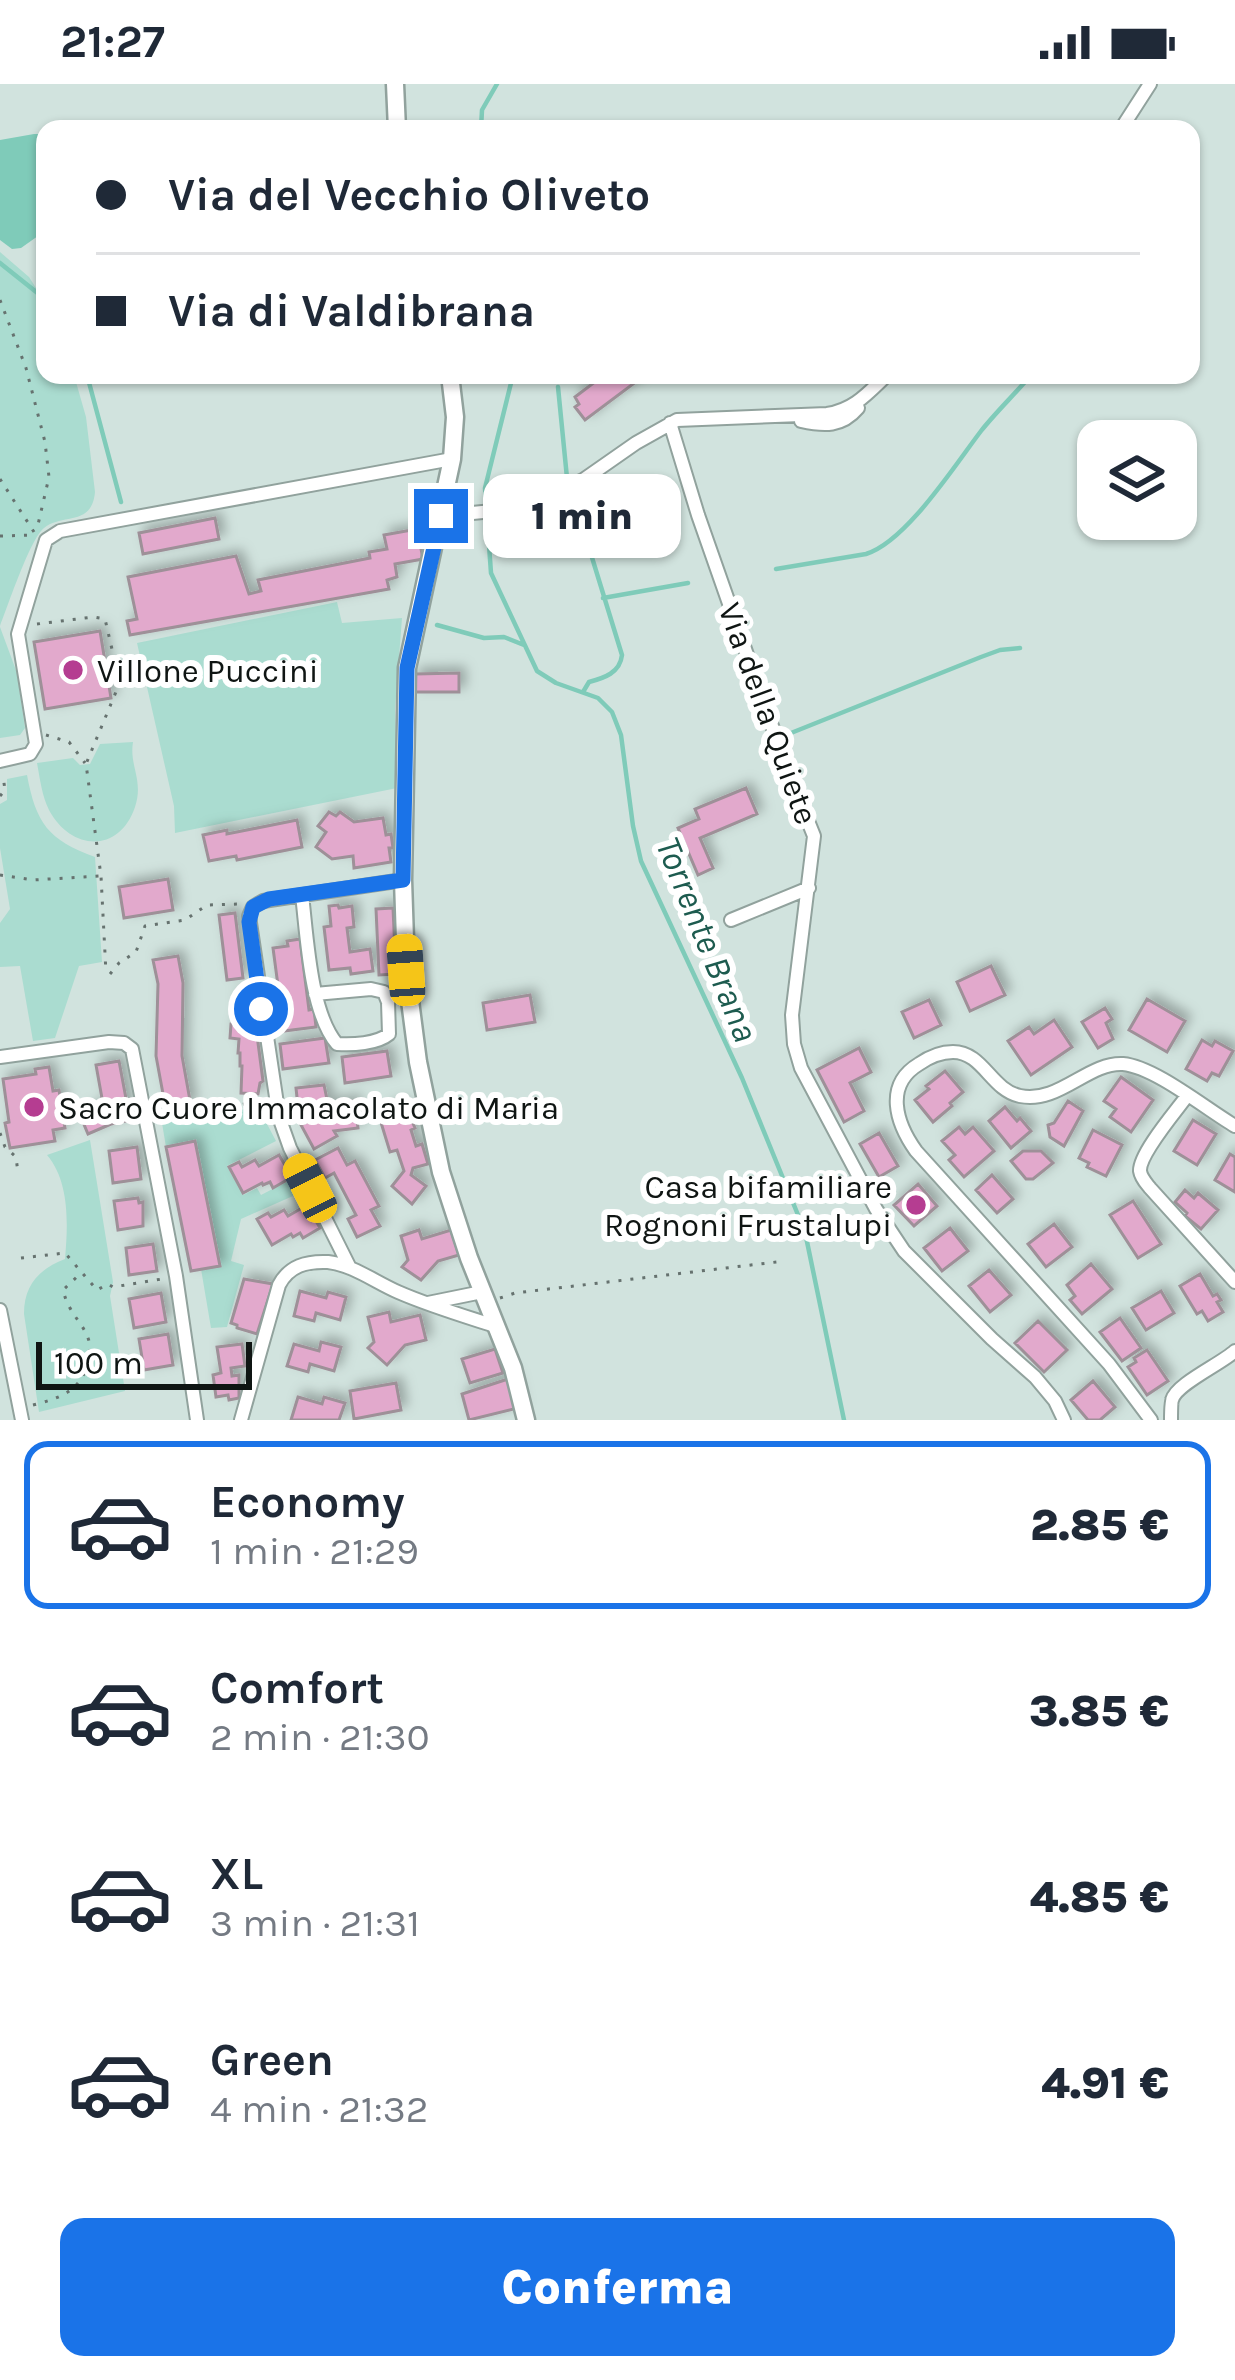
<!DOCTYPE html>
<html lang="it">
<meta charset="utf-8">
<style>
:root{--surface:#fff;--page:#f6f6f7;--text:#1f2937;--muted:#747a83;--line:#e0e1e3;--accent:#1a73e8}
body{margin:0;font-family:Karla,sans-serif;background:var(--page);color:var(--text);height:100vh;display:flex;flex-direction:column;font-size:45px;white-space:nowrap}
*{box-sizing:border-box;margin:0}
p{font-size:39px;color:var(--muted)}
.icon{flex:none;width:66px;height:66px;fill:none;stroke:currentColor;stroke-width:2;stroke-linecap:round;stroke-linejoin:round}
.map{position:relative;height:1336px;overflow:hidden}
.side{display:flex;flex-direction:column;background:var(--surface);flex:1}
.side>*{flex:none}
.top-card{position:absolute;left:36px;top:36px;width:1164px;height:264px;border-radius:24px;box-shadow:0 3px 9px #0004;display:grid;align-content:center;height:264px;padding:0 60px;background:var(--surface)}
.controls{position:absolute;left:1077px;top:336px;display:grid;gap:24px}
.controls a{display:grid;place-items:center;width:120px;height:120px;border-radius:24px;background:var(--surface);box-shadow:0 3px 9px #0004;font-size:60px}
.scale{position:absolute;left:36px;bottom:30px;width:216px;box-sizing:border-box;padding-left:12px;border:6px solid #0f1513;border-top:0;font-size:33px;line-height:42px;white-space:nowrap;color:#0f1513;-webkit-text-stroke:9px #fff;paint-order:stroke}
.end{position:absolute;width:54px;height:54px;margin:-27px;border:15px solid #1a73e8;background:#fff;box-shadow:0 0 0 6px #fff}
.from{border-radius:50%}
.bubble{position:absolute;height:84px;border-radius:24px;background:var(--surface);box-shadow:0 3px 9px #0004;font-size:39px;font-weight:800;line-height:84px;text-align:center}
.car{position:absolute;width:36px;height:72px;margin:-36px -18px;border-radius:15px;box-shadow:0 0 9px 3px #0007;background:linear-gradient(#f5c518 24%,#345 0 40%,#f5c518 0 76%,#345 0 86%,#f5c518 0)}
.top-card b{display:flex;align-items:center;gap:42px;height:114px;font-size:45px}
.top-card b+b{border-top:3px solid var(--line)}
.top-card i{width:30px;height:30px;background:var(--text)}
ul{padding:21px 0 0;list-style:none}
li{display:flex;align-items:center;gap:36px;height:168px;margin:0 24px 18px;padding:0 36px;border:6px solid transparent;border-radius:24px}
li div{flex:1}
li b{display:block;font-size:45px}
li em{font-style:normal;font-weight:800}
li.active{border-color:var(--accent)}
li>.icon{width:108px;height:108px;stroke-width:1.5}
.action{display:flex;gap:24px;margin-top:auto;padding:24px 60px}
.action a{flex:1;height:138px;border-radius:24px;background:var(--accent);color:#fff;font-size:48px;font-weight:800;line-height:138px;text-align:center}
.status{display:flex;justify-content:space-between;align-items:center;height:84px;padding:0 60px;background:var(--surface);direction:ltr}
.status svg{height:33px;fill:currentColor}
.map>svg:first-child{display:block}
</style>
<div class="status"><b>21:27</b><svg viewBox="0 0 49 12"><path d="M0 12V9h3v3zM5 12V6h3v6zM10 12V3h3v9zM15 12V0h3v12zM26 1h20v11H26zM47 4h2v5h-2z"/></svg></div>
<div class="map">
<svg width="1235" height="1336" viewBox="0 0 1235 1336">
<defs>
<filter id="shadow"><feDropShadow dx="5.5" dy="-5.5" stdDeviation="6" flood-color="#0004"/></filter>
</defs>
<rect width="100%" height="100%" fill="#d1e3de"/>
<path fill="#aadcd0" d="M0,168L29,193L45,218V291H74L86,333L95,408C92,443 62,429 44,444C30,455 8,522 0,542Z
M337,518L342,539L402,534L395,625L397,704L175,749L174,722L137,559Z
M0,543L17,589L25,644L20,651L0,654Z
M133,658C129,682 144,696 135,723C119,770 71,767 49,726C42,712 40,695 37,679L73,674L80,681L90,680L100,660Z
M27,691C36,739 48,756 95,773L102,878L79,882L55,954L33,957L20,882L0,883V839L10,825L0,764V720L7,716V695Z
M258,1023L276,1057L227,1082L243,1111L257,1104L261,1111L294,1094L302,1108L241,1135L231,1177L244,1181L227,1243L211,1244L201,1185L219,1181L195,1058L166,1063L162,1039Z
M90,1056L113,1198L110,1212L125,1307L39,1328L24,1230C24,1201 39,1185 65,1175C68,1141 70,1098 47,1071Z"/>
<path fill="#7fcbb9" d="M34,50H45V147L21,164L12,165L0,156V56Z"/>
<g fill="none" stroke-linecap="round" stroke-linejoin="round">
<path stroke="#7fcbb9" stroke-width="4.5" d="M481,45L482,26L497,0
M0,179L45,215
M87,291L121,418
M513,291L485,404L491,489L537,587L556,599L598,614L612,628L621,651L633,742L641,777L742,994L805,1148L844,1336
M558,303L567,394
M574,415L622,571C620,589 604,594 589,598L583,608
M776,485L866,470C906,458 955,381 981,347C996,328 1015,310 1031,291
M603,514L688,499
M437,541L484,554L504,553L524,561
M786,651L981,573L1000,566L1020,564"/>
</g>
<path fill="#e2a9cc" stroke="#9e9098" stroke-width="3" filter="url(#shadow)" d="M604,291H632L637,297L585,336L575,323L579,320L575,313Z
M215,434L219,455L143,470L139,449Z
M417,445L423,475L395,480L397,493L387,496L389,505L130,551L127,537L137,535L128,493L236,472L249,510L261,507L258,496L370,474L369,468L387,465L384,451Z
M100,547L111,614L45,625L34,558Z
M459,589V608H415V590Z
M746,704L757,730L700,754L713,784L698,791L678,744L699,735L695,725Z
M329,728L336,732L340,728L354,738L383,734L386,751L391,750L393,764H389L391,778L354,784L353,772L332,775L316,763L326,748L318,742Z
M297,736L302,763L237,776L236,772L209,777L203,751L227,746V750Z
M168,795L173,826L124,834L119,803Z
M338,821L339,824L352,822L354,843L347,844L350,868L370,865L373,887L351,890L350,884L329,886L324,843L331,842L329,822Z
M393,824L396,890L379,891L376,825Z
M235,829L243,894L227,896L219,831Z
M300,855L309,926L314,925L316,943L284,947L273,864L288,862L287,857Z
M178,872L183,899L182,972L191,1022L166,1026L156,972L158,900L153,876Z
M991,882L1005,911L970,927L957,898Z
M530,911L535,938L487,946L483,919Z
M234,912L252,913L263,997L260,999L258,1010L241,1009L242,982H240V969H238L239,955L230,954L231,940H234Z
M1147,915L1185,937L1167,968L1129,946Z
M929,916L941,941L914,954L902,928Z
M1105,924L1112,935L1106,939L1113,955L1098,964L1082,938Z
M1054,936L1072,963L1031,991L1008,957L1029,943L1034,950Z
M325,954L329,979L283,985L280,960Z
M1202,956L1212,962L1215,957L1233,967L1219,992L1212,989L1207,997L1186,985Z
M859,964L871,988L850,999L864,1027L844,1038L817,986Z
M387,967L391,992L345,999L342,973Z
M119,977L130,1036L111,1040L88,1050L80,1031L103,1020L96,981Z
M49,983L53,1007L59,1006L65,1044L53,1046L55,1057L10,1064L5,1039L9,1038L3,995L36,990L35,985Z
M945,987L963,1008L950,1019L952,1022L933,1038L915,1016L929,1005L926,1002Z
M1121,993L1153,1016L1131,1048L1110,1033L1116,1025L1104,1017Z
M324,1001L328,1020L355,1017L358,1044L334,1047L337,1052L314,1065L301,1041L309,1037L306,1022L298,1023L296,1004Z
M1068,1017L1083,1027L1064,1062L1050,1053L1048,1041L1054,1039Z
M403,1020L409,1038L412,1037L415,1044L411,1046L416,1062L422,1060L428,1080L413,1084L411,1091L426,1102L412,1120L392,1102L404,1087L397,1066L390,1068L379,1032L386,1030L385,1026Z
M1005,1023L1017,1037L1020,1034L1031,1047L1011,1064L989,1037Z
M1193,1036L1216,1050L1197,1081L1174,1067Z
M959,1043L965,1050L973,1043L994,1067L964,1093L949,1076L955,1071L942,1057Z
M1093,1046L1122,1061L1106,1092L1087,1083L1089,1079L1079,1074Z
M879,1049L898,1082L879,1093L860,1060Z
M195,1057L220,1182L191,1187L166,1063Z
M137,1063L141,1095L113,1099L109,1067Z
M338,1064L347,1081L355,1077L379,1122L371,1126L380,1142L357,1153L348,1135L356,1131L334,1089L325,1094L315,1076Z
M1023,1067H1041L1053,1079L1033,1095H1026L1011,1077Z
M1230,1070L1235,1073V1108L1215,1096Z
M279,1071L292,1093L273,1104L270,1098L263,1101L262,1099L243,1109L229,1083L239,1078L242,1083L255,1076L259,1082Z
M992,1091L1013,1115L997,1129L976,1106Z
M918,1100L937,1122L914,1142L894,1121Z
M1185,1106L1194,1114L1198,1109L1218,1126L1201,1145L1185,1132L1187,1129L1175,1118Z
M138,1114L139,1119L143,1118V1142L118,1146L114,1117Z
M1133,1117L1161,1160L1138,1174L1110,1131Z
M307,1121L320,1144L303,1154L300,1149L293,1153L291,1150L272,1161L257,1135L268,1129L271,1133L284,1126L288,1132Z
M1054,1140L1072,1163L1046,1183L1028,1160Z
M950,1144L968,1167L942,1187L924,1164Z
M419,1146L422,1155L451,1146L459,1171L438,1177L421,1196L402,1183L408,1176L401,1152Z
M153,1160L157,1187L129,1191L126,1164Z
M1091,1180L1112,1205L1082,1230L1070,1216L1075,1212L1067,1201Z
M989,1186L1011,1211L990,1228L969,1202Z
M1200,1190L1213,1212L1217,1210L1221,1216L1217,1218L1223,1228L1208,1237L1202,1227L1197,1230L1180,1202Z
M244,1195L273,1200L257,1250L237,1244V1241L231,1239Z
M300,1207L326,1214L328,1208L346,1213L340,1236L316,1229L314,1237L294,1232Z
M1161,1207L1174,1229L1146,1246L1132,1224Z
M161,1209L166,1238L134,1244L129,1215Z
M389,1228L391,1238L420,1231L426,1256L405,1261L387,1281L368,1264L374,1258L368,1233Z
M1120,1234L1141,1264L1122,1277L1100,1248Z
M1038,1237L1067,1266L1044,1288L1015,1259Z
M168,1250L173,1281L144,1286L139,1255Z
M321,1258L341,1263L334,1287L310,1280L308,1288L287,1282L294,1260L319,1267Z
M242,1260L245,1282L231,1284L232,1292L239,1291V1314L229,1316L228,1311L216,1313L213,1291L221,1289L217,1263Z
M495,1265L503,1289L470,1299L462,1275Z
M1147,1266L1168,1297L1147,1311L1128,1283L1136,1278L1134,1274Z
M511,1294L518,1324L469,1336L462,1310Z
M1093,1297L1115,1323L1100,1336H1088L1071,1316Z
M396,1299L401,1326L354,1335L350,1307Z
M298,1313L322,1320L324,1313L345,1319L339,1336H291Z"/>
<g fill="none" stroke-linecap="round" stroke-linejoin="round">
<defs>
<path id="street" d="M1121,45L1150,0
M801,337C824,342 842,343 858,324
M670,339L698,431L786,682L814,752L792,931L794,960L801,984L876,1125L904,1167L992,1255L1035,1293L1055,1317L1064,1336
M441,432L514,425L537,418L583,396L636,359L677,336L827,330C854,326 868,309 887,291
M0,677L30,670L36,660L18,550L46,456L60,447L452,375
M302,811C307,852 310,928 337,960C352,961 377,960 389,950L388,918L384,908L371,905L315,910
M731,836L809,804
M0,973L109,958L124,959L132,965L176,1192L197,1336
M1187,1012C1176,1027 1139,1070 1140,1087C1141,1094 1146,1099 1150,1104L1235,1198
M350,1184L290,1064L279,1033L249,832L253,823L263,817L403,796
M428,1219L482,1208
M0,1226L22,1336
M241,1336L279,1201C289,1182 306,1177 328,1178C353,1181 375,1198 398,1208C430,1222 464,1232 498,1243
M1151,1336L1109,1280L916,1067C896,1039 884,1001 919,980C929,973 941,968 953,968C983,968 991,1006 1020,1012C1059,1020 1088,978 1123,980C1155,983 1206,1025 1235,1042
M1171,1336C1171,1335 1171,1317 1172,1316C1176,1300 1221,1280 1235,1267"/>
<path id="secondary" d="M395,0L397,45
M450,291L455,333L452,375L407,584L403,796L406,886L418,978L441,1088L469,1174L513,1284L526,1336"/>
</defs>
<use href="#street" stroke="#91a29d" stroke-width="16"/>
<use href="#secondary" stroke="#91a29d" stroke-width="21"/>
<path stroke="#66726f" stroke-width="3" stroke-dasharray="3 9" stroke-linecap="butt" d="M0,216L26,284L45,358L49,393L37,445
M0,395L34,448
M0,452L33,451
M37,540L93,533L105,535L117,587L118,603L86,680L101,792L106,889
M46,651L69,658L85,679
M0,712L5,706L3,692
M0,791L33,796L99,792
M110,890L119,879L136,868L145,842L185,836L207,821L238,820
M160,1034L263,1017
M0,1049L5,1063L16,1073L18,1089
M21,1174L65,1169L97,1206L108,1200L113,1203L162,1195
M500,1214L515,1209L785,1177
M33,1321C61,1314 83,1306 88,1276C90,1267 91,1265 89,1257C84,1239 69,1231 63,1206L81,1189"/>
<use href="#street" stroke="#fff" stroke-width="12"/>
<use href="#secondary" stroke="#fff" stroke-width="16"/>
</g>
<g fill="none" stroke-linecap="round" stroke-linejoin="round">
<path stroke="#1a73e8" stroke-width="15" d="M261,925L249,838L253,823L269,815L403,796L407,584L441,432"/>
</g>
<g fill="#b53d91" stroke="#fff" stroke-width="4.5">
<circle cx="73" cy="586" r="12"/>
<circle cx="34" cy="1023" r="12"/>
<circle cx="916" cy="1121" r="12"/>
</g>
<g text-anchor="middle" stroke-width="12" stroke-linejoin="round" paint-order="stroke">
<g font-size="33" fill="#0f1513" stroke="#fff" text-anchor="start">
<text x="97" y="598">Villone Puccini</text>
<text x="58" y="1035">Sacro Cuore Immacolato di Maria</text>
<text x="892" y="1114" text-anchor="end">Casa bifamiliare<tspan x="892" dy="38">Rognoni Frustalupi</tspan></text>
</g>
<g font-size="33" fill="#0f1513" stroke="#fff">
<text transform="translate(769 629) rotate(70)" y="12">Via della Quiete</text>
</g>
<g font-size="36" font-style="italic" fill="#1d5b4f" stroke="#fff">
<text transform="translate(708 855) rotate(68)" y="13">Torrente Brana</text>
</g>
</g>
</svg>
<div class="controls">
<a><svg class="icon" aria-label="layers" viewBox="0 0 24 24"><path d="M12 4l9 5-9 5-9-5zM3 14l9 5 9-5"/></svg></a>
</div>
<div class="scale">100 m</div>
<i class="end from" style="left:261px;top:925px"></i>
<i class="end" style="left:441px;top:432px"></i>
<div class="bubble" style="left:483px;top:390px;width:198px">1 min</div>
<i class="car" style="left:406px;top:886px;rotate:356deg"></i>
<i class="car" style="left:310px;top:1104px;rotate:333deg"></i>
<div class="top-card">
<b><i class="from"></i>Via del Vecchio Oliveto</b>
<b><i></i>Via di Valdibrana</b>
</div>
</div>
<section class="side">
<ul>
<li class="active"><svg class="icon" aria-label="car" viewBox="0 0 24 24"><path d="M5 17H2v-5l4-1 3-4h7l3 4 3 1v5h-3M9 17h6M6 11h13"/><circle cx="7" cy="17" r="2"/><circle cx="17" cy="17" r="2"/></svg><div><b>Economy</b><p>1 min · 21:29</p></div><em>2.85 €</em></li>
<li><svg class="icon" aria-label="car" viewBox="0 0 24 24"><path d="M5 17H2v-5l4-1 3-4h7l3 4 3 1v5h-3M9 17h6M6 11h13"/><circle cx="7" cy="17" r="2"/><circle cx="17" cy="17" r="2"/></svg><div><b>Comfort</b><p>2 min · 21:30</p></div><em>3.85 €</em></li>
<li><svg class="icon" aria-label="car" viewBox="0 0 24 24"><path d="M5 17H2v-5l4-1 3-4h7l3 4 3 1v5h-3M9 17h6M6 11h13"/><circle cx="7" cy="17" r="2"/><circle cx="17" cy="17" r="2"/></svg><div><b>XL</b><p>3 min · 21:31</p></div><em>4.85 €</em></li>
<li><svg class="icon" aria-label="car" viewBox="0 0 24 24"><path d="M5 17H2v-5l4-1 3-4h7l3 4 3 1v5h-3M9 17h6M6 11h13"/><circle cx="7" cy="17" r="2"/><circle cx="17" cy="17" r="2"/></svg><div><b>Green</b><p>4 min · 21:32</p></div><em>4.91 €</em></li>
</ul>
<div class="action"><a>Conferma</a></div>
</section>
